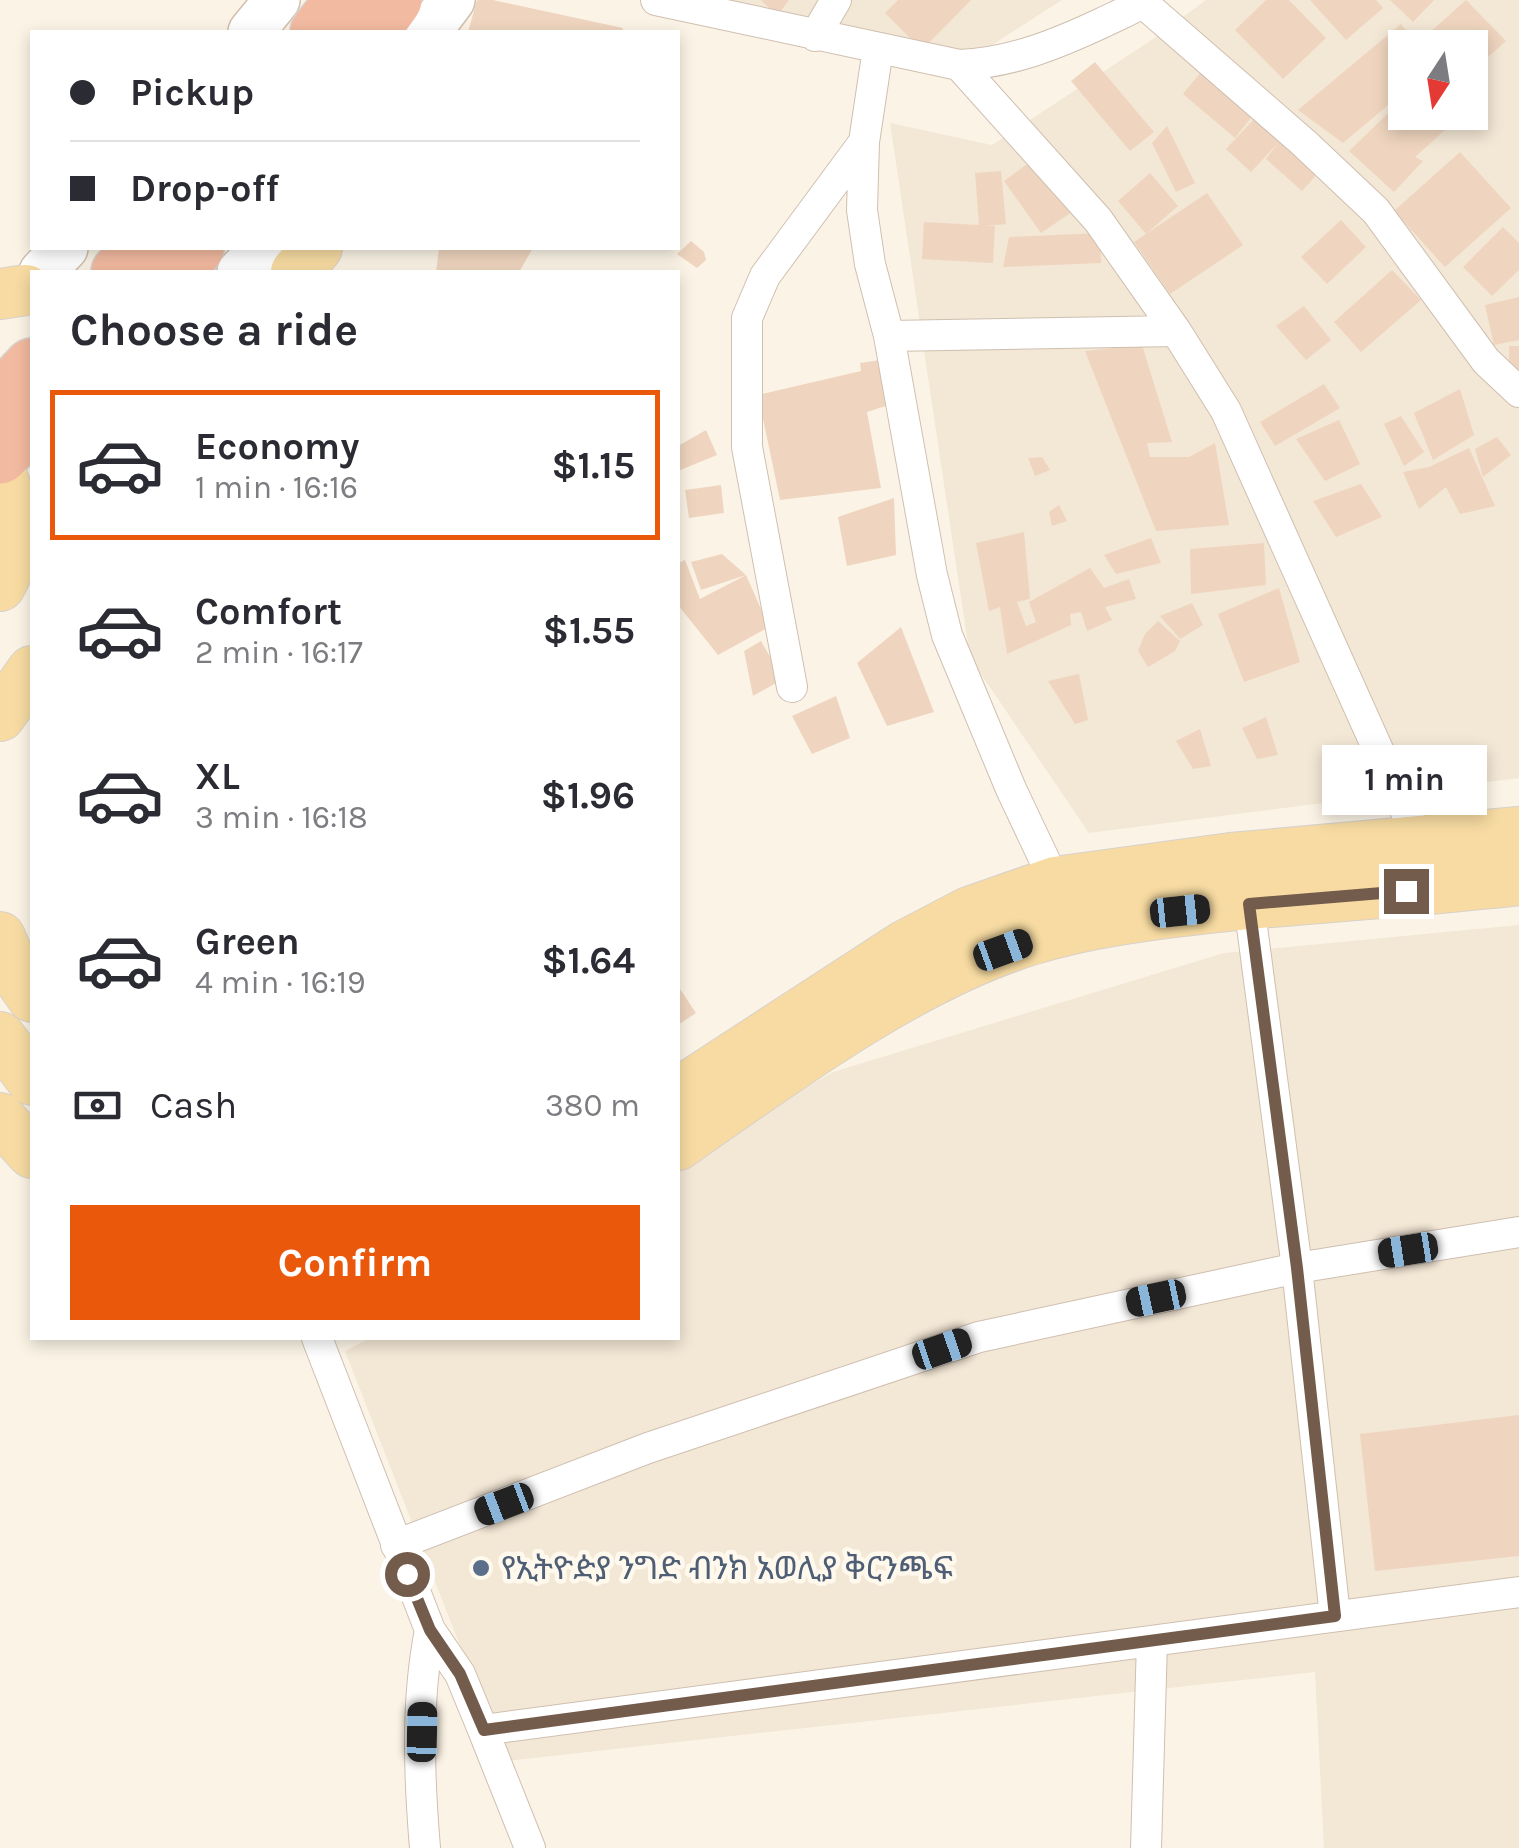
<!DOCTYPE html>
<meta charset="utf-8">
<style>
:root{--surface:#fff;--page:#f7f7f7;--text:#2b2b33;--muted:#7c7c81;--line:#e1e1e2;--accent:#ea580c}
body{margin:0;font-family:Karla,"Noto Sans Ethiopic",sans-serif;background:var(--page);color:var(--text);height:100vh;display:flex;flex-direction:column;font-size:38px;white-space:nowrap}
*{box-sizing:border-box;margin:0}
p{font-size:32px;color:var(--muted)}
.icon{flex:none;width:55px;height:55px;fill:none;stroke:currentColor;stroke-width:2;stroke-linecap:round;stroke-linejoin:round}
.map{position:relative;flex:1;overflow:hidden}
.side{position:absolute;left:30px;top:270px;width:650px;height:1070px;display:flex;flex-direction:column;background:var(--surface);border-radius:0px;box-shadow:0 5px 15px #0003}
.side>*{flex:none}
.hud{position:absolute;left:30px;top:30px;width:650px;height:220px;border-radius:0px;box-shadow:0 5px 15px #0003;display:grid;align-content:center;height:220px;padding:0 40px;background:var(--surface)}
.needle{width:65px;rotate:192deg}
.controls{position:absolute;left:1388px;top:30px;display:grid;gap:20px}
.controls a{display:grid;place-items:center;width:100px;height:100px;border-radius:0px;background:var(--surface);box-shadow:0 5px 15px #0003;font-size:50px}
.end{position:absolute;width:45px;height:45px;margin:-22px;border:12px solid #745c4c;background:#fff;box-shadow:0 0 0 5px #fff}
.from{border-radius:50%}
.bubble{position:absolute;height:70px;border-radius:0px;background:var(--surface);box-shadow:0 5px 15px #0003;font-size:32px;font-weight:700;line-height:70px;text-align:center}
.car{position:absolute;width:30px;height:60px;margin:-30px -15px;border-radius:12px;box-shadow:0 0 8px 2px #0007;background:linear-gradient(#222 24%,#8ab4d8 0 40%,#222 0 76%,#8ab4d8 0 86%,#222 0)}
.hud b{display:flex;align-items:center;gap:35px;height:95px;font-size:38px}
.hud b+b{border-top:2px solid var(--line)}
.hud i{width:25px;height:25px;background:var(--text)}
ul{padding:0;list-style:none}
li{display:flex;align-items:center;gap:30px;height:150px;margin:0 20px 15px;padding:0 20px;border:5px solid transparent;border-radius:0px}
li div{flex:1}
li b{display:block;font-size:38px}
li em{font-style:normal;font-weight:700}
li.selected{border-color:var(--accent)}
li>.icon{width:90px;height:90px;stroke-width:1.5}
h2{padding:0 40px;font-size:45px;line-height:120px}
.pay{display:flex;align-items:center;gap:25px;height:110px;padding:0 40px;font-size:38px}
.pay p{margin-inline-start:auto}
.primary-button{display:flex;gap:20px;margin-top:auto;padding:20px 40px}
.primary-button a{flex:1;height:115px;border-radius:0px;background:var(--accent);color:#fff;font-size:40px;font-weight:700;line-height:115px;text-align:center}
.map>svg:first-child{display:block}
</style>
<div class="map">
<svg width="1519" height="1848" viewBox="0 0 1519 1848">
<rect width="100%" height="100%" fill="#fbf4e6"/>
<path fill="#f3e7d5" fill-rule="evenodd" d="M697,0H1062L975,56Z
M1206,0H1519V778L1089,833L970,658L890,123L992,145L1153,39ZM1405,48H1470V112H1405Z
M1519,925V1848H1324L1315,1672L505,1761L345,1351L370,1338H678V1161L833,1072L1224,953Z"/>
<path fill="#efd5bf" d="M477,0H493L623,28L622,32H468Z
M761,0H789L777,16Z
M898,0H971L922,50L885,13Z
M1266,0H1289L1326,38L1283,79L1235,30Z
M1310,0H1376L1383,8L1346,40Z
M1390,0H1434L1413,22Z
M1466,0L1506,41L1470,73V48H1439L1427,35Z
M1401,24L1421,48H1405V91L1343,143L1298,110Z
M1095,62L1154,132L1130,151L1071,81Z
M1205,67L1257,110L1235,138L1183,94Z
M1405,97V112H1465L1415,157L1423,161L1394,192L1349,151Z
M1255,118L1319,172L1302,191L1266,159L1278,143L1251,172L1226,149Z
M1167,126L1195,183L1176,192L1152,143Z
M1460,152L1511,208L1445,267L1394,211Z
M1034,159L1072,212L1041,233L1004,181Z
M1001,171L1006,224L985,226H995L993,263L922,259L924,222L979,225L975,173Z
M1150,173L1178,206L1146,234L1118,201Z
M1207,193L1243,245L1170,294L1134,242Z
M1341,220L1366,247L1327,284L1301,257Z
M1503,227L1519,243V270L1492,296L1463,267Z
M1100,233L1101,263L1003,267L1009,237Z
M691,241L704,252L706,260L697,268L677,254Z
M439,248H533L519,272H436Z
M1392,270L1421,300L1361,352L1334,322Z
M1519,297V340L1494,345L1485,305Z
M1304,306L1331,340L1306,360L1276,326Z
M1142,345L1172,442L1147,443L1150,457H1189L1215,443L1229,525L1156,531L1085,351Z
M1509,346H1519V372L1509,373Z
M880,360L889,405L867,412L881,488L780,500L758,395L861,371L860,363Z
M1324,384L1340,408L1275,446L1260,422Z
M1460,389L1474,435L1433,460L1414,413Z
M1401,416L1424,452L1404,466L1384,424Z
M1339,420L1360,464L1325,481L1296,439Z
M706,430L717,455L678,471V446Z
M1497,437L1511,455L1483,477L1475,449Z
M1469,448L1495,506L1460,514L1446,487L1419,509L1403,472L1429,467Z
M1042,457L1050,470L1035,476L1028,458Z
M1361,484L1382,517L1336,537L1313,501Z
M721,485L724,513L689,518L685,490Z
M894,498L896,555L847,566L838,517Z
M1059,505L1067,521L1052,526L1049,512Z
M1024,532L1030,599L1017,602L1026,626L1036,622L1029,602L1090,568L1104,588L1129,579L1136,599L1105,607L1112,620L1087,631L1081,612L1070,614L1071,625L1007,654L1000,607L989,611L976,543Z
M1151,538L1161,563L1116,574L1104,555Z
M1264,543L1266,585L1191,594L1190,549Z
M722,554L746,575L701,590L691,562Z
M685,560L700,599L746,575L769,627L718,655L678,605V563Z
M1279,588L1300,662L1244,682L1218,614Z
M1192,603L1203,625L1180,639L1160,616Z
M1158,621L1180,641L1175,651L1148,667L1138,651L1145,634Z
M901,627L934,712L887,726L857,663Z
M761,641L783,679L753,696L744,651Z
M1079,674L1088,720L1075,724L1048,681Z
M836,696L850,738L812,754L792,716Z
M1266,717L1278,755L1257,759L1242,728Z
M1200,729L1211,766L1193,769L1176,741Z
M678,986L696,1013L678,1025Z
M1519,1415V1556L1375,1571L1360,1434Z"/>
<g fill="none" stroke-linecap="round" stroke-linejoin="round">
<defs>
<path id="street" d="M656,0L959,65C1011,63 1057,44 1104,22C1118,15 1134,9 1146,0
M1143,3L1304,143L1376,211L1486,361L1519,392
M815,36L836,0
M878,49L864,142L862,210L870,264L889,336L932,575L947,635L1011,789L1055,882
M959,65L1098,220L1176,331L1226,411L1419,841
M889,336L1176,331
M792,687L747,447V318L765,276L864,142
M1249,904L1297,1268L1335,1616
M317,1338L430,1630C416,1701 419,1776 425,1848
M396,1545L648,1448L979,1337L1297,1268L1519,1232
M430,1630L460,1674L483,1730L1519,1592
M483,1730L530,1848
M1146,1848L1152,1641"/>
<path id="secondary" d="M251,32L277,0
M428,32L452,0
M42,272L65,248
M240,272L263,248"/>
<path id="primary" d="M296,272L317,248
M0,294L26,290
M0,472C16,509 21,550 0,586
M0,716L32,671
M0,937L15,972L32,997
M0,1037L32,1080
M678,1093L904,946L969,912L1055,882L1231,858L1519,832
M0,1118L32,1153
M678,1145C781,1073 910,977 1030,940C1088,922 1149,915 1209,908C1312,897 1416,892 1519,880"/>
<path id="highway" d="M318,32L343,0
M371,32L394,0
M119,272L141,248
M174,272L196,248
M0,400L32,366
M0,456L32,423"/>
</defs>
<use href="#street" stroke="#cfbfb0" stroke-width="32"/>
<use href="#secondary" stroke="#d1bfad" stroke-width="48"/>
<use href="#primary" stroke="#d8d1cd" stroke-width="52"/>
<use href="#highway" stroke="#d8d1cd" stroke-width="58"/>
<use href="#street" stroke="#fff" stroke-width="30"/>
<use href="#secondary" stroke="#fff" stroke-width="45"/>
<use href="#primary" stroke="#f7dba2" stroke-width="50"/>
<use href="#highway" stroke="#f2baa0" stroke-width="55"/>
</g>
<g fill="none" stroke-linecap="round" stroke-linejoin="round">
<path stroke="#745c4c" stroke-width="12" d="M407,1574L430,1630L460,1674L484,1730L1335,1616L1297,1268L1249,904L1406,891"/>
</g>
<circle fill="#5c6f8a" stroke="#fef8ed" stroke-width="4" cx="481" cy="1568" r="10"/>
<g text-anchor="middle" stroke-width="9" stroke-linejoin="round" paint-order="stroke">
<g font-size="32" fill="#4e5e75" stroke="#fef8ed" text-anchor="start">
<text x="501" y="1579">የኢትዮዽያ ንግድ ብንክ አወሊያ ቅርንጫፍ</text>
</g>
</g>
</svg>
<div class="controls">
<a><svg class="needle" viewBox="-14 -14 28 28"><path d="M0-13l5 13h-10z" fill="#e53935"/><path d="M0 13l5-13h-10z" fill="#7c7c81"/></svg></a>
</div>
<i class="end from" style="left:407px;top:1574px"></i>
<i class="end" style="left:1406px;top:891px"></i>
<div class="bubble" style="left:1322px;top:745px;width:165px">1 min</div>
<i class="car" style="left:1180px;top:911px;rotate:84deg"></i>
<i class="car" style="left:1003px;top:950px;rotate:70deg"></i>
<i class="car" style="left:1408px;top:1250px;rotate:261deg"></i>
<i class="car" style="left:1156px;top:1298px;rotate:258deg"></i>
<i class="car" style="left:942px;top:1349px;rotate:71deg"></i>
<i class="car" style="left:504px;top:1504px;rotate:249deg"></i>
<i class="car" style="left:422px;top:1732px;rotate:1deg"></i>
<div class="hud">
<b><i class="from"></i>Pickup</b>
<b><i></i>Drop-off</b>
</div>
<section class="side">
<h2>Choose a ride</h2>
<ul>
<li class="selected"><svg class="icon" aria-label="car" viewBox="0 0 24 24"><path d="M5 17H2v-5l4-1 3-4h7l3 4 3 1v5h-3M9 17h6M6 11h13"/><circle cx="7" cy="17" r="2"/><circle cx="17" cy="17" r="2"/></svg><div><b>Economy</b><p>1 min · 16:16</p></div><em>$1.15</em></li>
<li><svg class="icon" aria-label="car" viewBox="0 0 24 24"><path d="M5 17H2v-5l4-1 3-4h7l3 4 3 1v5h-3M9 17h6M6 11h13"/><circle cx="7" cy="17" r="2"/><circle cx="17" cy="17" r="2"/></svg><div><b>Comfort</b><p>2 min · 16:17</p></div><em>$1.55</em></li>
<li><svg class="icon" aria-label="car" viewBox="0 0 24 24"><path d="M5 17H2v-5l4-1 3-4h7l3 4 3 1v5h-3M9 17h6M6 11h13"/><circle cx="7" cy="17" r="2"/><circle cx="17" cy="17" r="2"/></svg><div><b>XL</b><p>3 min · 16:18</p></div><em>$1.96</em></li>
<li><svg class="icon" aria-label="car" viewBox="0 0 24 24"><path d="M5 17H2v-5l4-1 3-4h7l3 4 3 1v5h-3M9 17h6M6 11h13"/><circle cx="7" cy="17" r="2"/><circle cx="17" cy="17" r="2"/></svg><div><b>Green</b><p>4 min · 16:19</p></div><em>$1.64</em></li>
</ul>
<div class="pay"><svg class="icon" aria-label="cash" viewBox="0 0 24 24"><path d="M3 7h18v10H3z"/><circle cx="12" cy="12" r="2"/></svg>Cash<p>380 m</p></div>
<div class="primary-button"><a>Confirm</a></div>
</section>
</div>
